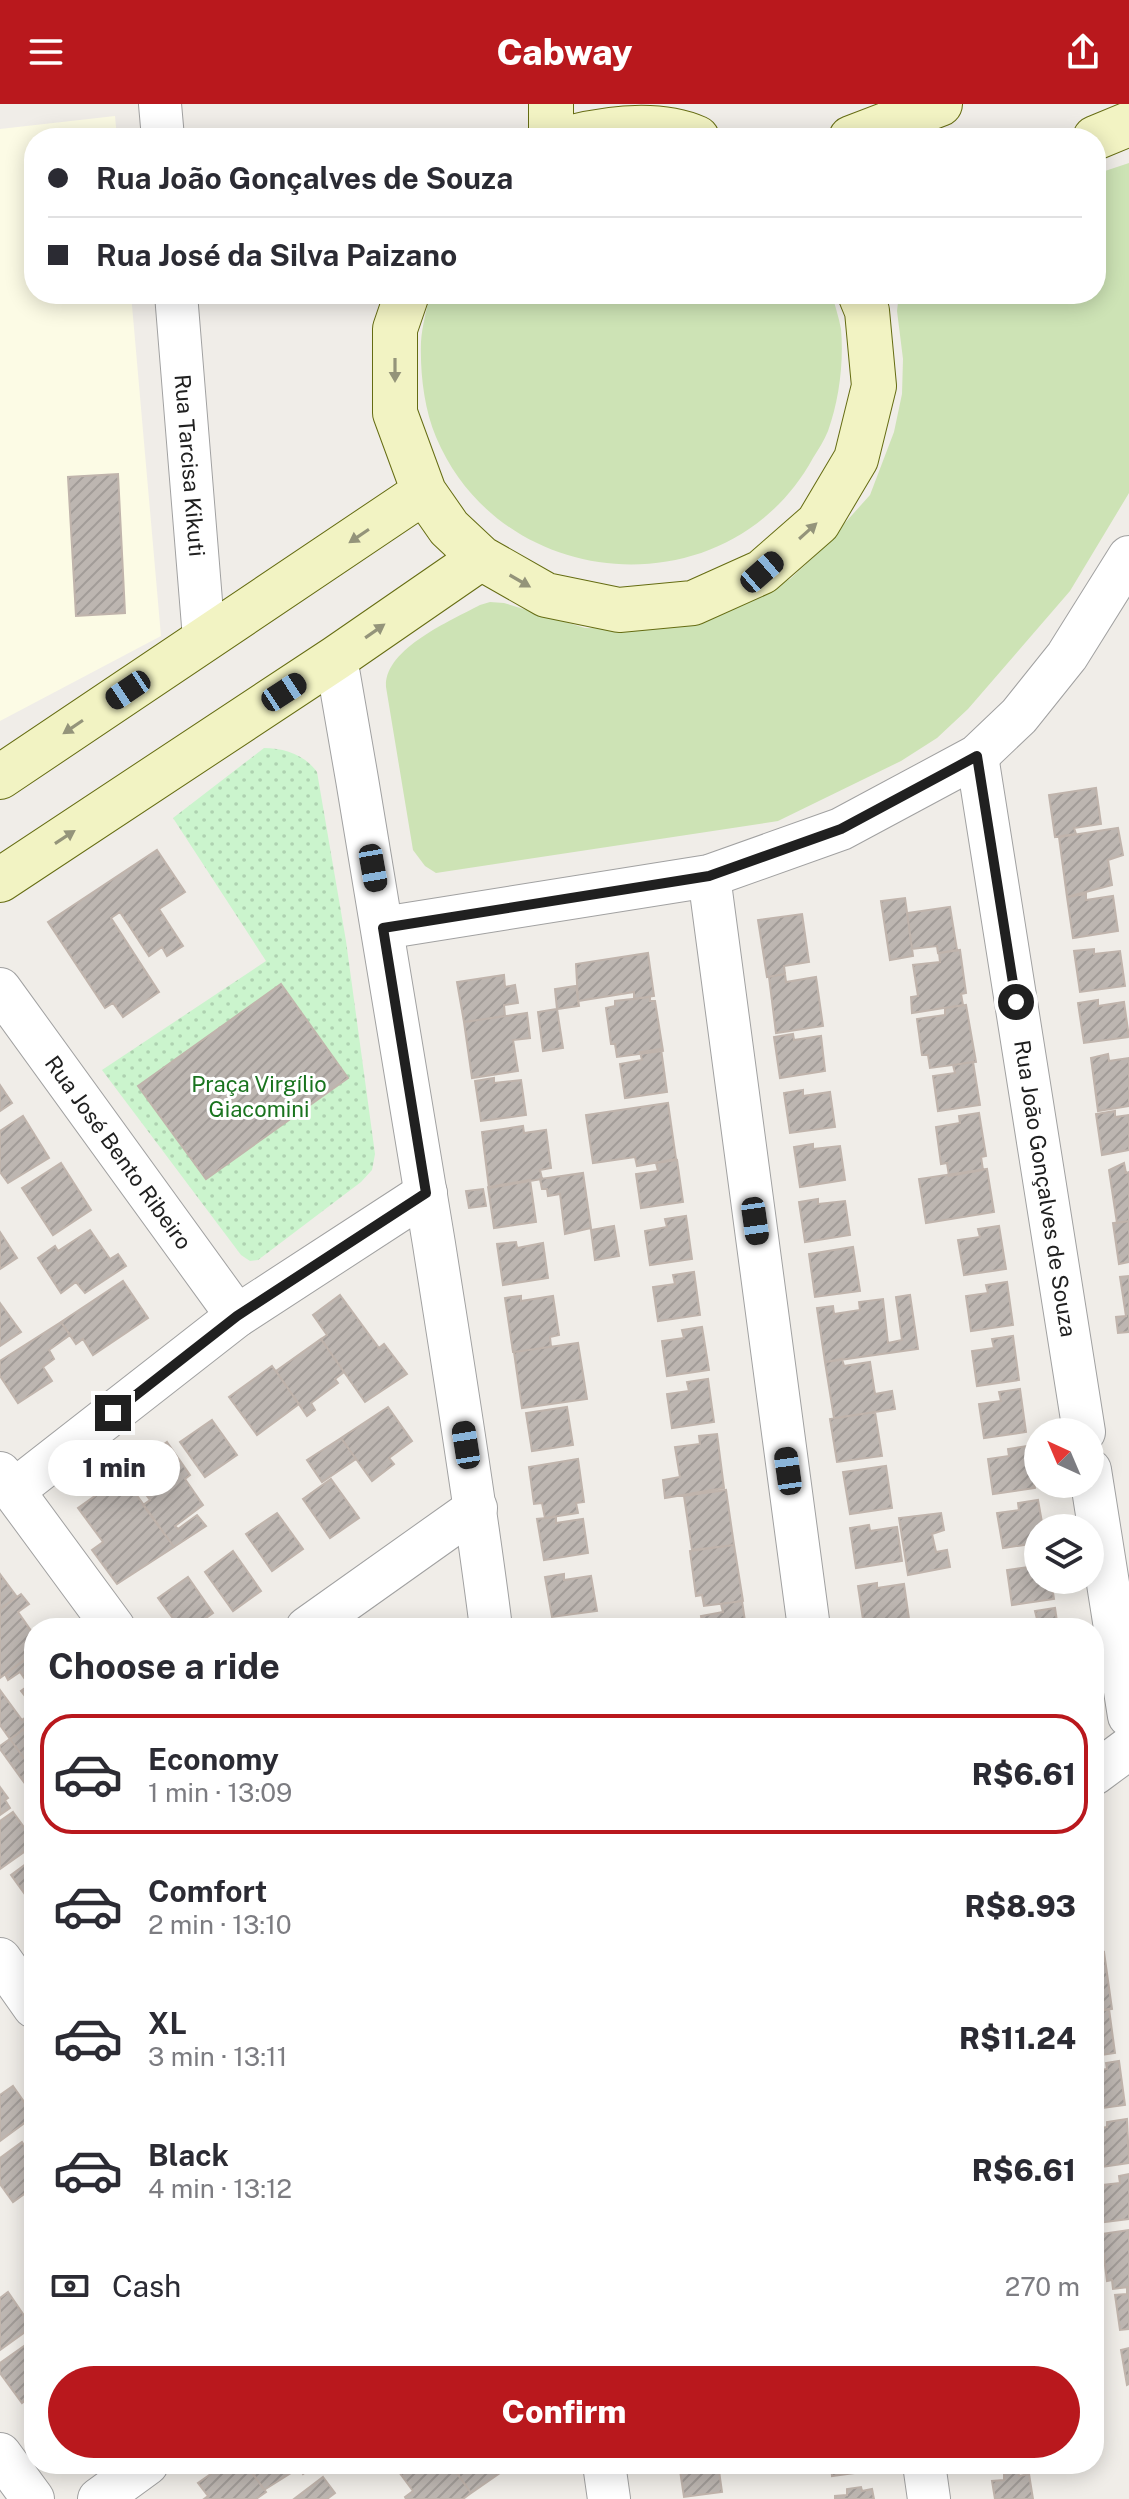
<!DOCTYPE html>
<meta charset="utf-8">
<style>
:root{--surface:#fff;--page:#f7f7f7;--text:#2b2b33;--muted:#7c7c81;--line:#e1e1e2;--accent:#b9181d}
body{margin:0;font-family:"Public Sans",sans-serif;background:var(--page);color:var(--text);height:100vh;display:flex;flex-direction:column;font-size:30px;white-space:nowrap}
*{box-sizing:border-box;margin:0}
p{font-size:26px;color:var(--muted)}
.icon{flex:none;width:44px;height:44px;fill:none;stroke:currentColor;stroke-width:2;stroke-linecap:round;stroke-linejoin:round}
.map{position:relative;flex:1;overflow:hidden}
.side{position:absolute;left:24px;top:1514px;width:1080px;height:856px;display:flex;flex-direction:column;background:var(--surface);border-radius:32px;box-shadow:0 4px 20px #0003}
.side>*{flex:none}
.banner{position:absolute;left:24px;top:24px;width:1082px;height:176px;border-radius:32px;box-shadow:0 4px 20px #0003;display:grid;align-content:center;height:176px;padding:0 24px;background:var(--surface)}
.needle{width:52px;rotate:316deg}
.controls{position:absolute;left:1024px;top:1314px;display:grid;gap:16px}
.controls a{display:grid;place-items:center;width:80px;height:80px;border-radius:50%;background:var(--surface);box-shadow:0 4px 20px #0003;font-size:40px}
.end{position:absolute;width:36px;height:36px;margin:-18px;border:10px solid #202020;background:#fff;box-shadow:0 0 0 4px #fff}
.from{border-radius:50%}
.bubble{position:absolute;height:56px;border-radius:28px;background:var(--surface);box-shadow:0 4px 20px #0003;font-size:26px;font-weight:800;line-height:56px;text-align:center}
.car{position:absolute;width:24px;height:48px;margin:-24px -12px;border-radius:10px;box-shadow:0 0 6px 2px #0007;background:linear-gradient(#222 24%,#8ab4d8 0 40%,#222 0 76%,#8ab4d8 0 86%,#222 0)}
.banner b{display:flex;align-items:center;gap:28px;height:76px;font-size:30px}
.banner b+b{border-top:2px solid var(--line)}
.banner i{width:20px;height:20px;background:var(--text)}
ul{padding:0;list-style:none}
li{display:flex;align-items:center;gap:24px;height:120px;margin:0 16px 12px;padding:0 8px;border:4px solid transparent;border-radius:32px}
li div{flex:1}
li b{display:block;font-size:30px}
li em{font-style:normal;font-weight:800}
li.on{border-color:var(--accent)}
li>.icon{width:72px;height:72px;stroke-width:1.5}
h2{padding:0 24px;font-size:36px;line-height:96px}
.pay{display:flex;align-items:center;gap:20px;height:88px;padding:0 24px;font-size:30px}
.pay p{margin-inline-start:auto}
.cta{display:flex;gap:16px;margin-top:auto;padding:16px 24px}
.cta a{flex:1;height:92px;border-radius:48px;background:var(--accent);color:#fff;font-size:32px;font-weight:800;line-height:92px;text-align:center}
header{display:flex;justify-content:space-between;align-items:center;height:104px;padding:0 24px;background:var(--accent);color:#fff;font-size:36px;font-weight:800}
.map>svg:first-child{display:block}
</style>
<header><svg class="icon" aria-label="menu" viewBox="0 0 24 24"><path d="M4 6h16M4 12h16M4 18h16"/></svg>Cabway<svg class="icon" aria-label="share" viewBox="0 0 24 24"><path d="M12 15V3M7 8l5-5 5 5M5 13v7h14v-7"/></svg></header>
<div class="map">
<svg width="1129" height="2395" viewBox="0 0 1129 2395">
<defs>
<pattern id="park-dots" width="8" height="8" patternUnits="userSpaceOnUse" patternTransform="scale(2)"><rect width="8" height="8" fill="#cbf4cd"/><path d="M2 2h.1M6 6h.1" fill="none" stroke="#aed1b0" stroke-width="1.8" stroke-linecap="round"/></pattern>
<pattern id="building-hatch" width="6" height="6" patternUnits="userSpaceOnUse" patternTransform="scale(2)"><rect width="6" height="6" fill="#bdb6b1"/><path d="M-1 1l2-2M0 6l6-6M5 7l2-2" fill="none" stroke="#a29c98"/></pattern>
</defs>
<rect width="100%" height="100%" fill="#f0ede8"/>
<path fill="#fcfbe5" d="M115,12L117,34H34V190H131L161,532L0,617V25Z"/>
<path fill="#cde3b5" d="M1129,59V389L1070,487L968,605L937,634L901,657L778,717L436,769L425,762L413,746L386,583C384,545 450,517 480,501L490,498L504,499L585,524L659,525L724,508L790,475L817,450L870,391L894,328L902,290L903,255L897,207L899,190H1096V70Z
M430,190H832C835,202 839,214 841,225C844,258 839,297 828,327C824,337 818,346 813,354C730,506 503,492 436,333C424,304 420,269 421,238C422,222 427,205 430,190Z"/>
<path fill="url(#park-dots)" d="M264,644C284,644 305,651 317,668L346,837L375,1050L372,1066L361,1078L258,1156L250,1157L241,1151L102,966L266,857L173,714Z"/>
<path fill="url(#building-hatch)" stroke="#c0b4ac" stroke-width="2" d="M118,370L125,509L76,512L68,373Z
M1096,684L1101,720L1074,724L1076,730L1055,733L1049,691Z
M1118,724L1123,751L1108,756L1112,781L1067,793L1059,733Z
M157,746L185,788L159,805L183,842L167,852L162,843L149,852L120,808L111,814L159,888L123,913L113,899L105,904L48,818Z
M1086,790V796L1113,792L1118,827L1073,834L1067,793Z
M905,794L913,852L890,856L881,797Z
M950,803L957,846L938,849L937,842L912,845L907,809Z
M802,810L809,858L784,862L785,870L767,873L758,816Z
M1094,845V850L1120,847L1125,882L1080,888L1074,847Z
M960,846L966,889L961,890L963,901L912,909L911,893L918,892L913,861L940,858L939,849Z
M648,849L654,892L634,895V888L578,897L576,860Z
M785,870L786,878L816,873L823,922L776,929L769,873Z
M504,871L505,883L515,881L518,899L504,901L505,912L464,918L457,878Z
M281,880L348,974L206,1075L138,982Z
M576,882L579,902L557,905L555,885Z
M650,893V897H655L663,947L617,953L615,940H611L606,904L615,902V897Z
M1098,896V902L1124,898L1129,933L1084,939L1078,899Z
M966,901L976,958L930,964L928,951H922L917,915L945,911V904Z
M557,905L563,944L543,947L538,908Z
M527,909L530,934L513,936L518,967L472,974L464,918Z
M793,930L794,936L821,932L825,967L780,974L774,933Z
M661,945L667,988L625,994L620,960L642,956L640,948Z
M1108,950L1109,957L1129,954V1002L1098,1007L1091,954Z
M973,958L980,1001L938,1007L933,972L955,969L953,961Z
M494,974V979L521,976L526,1011L481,1017L475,977Z
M0,981L12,999L0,1007Z
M803,986V992L830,988L835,1023L790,1029L784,989Z
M668,999L676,1055L637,1062L635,1053L593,1059L586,1011Z
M1115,1007V1013L1129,1011V1046L1102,1051L1096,1010Z
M979,1009L986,1052L981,1053L983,1066L949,1072L947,1059L941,1060L936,1023L960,1019L959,1012Z
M23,1012L49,1054L8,1079L0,1068V1027Z
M523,1022L524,1029L546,1026L551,1064L540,1066L542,1075L489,1084L482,1028Z
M813,1040V1045L840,1042L845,1076L800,1083L794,1043Z
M677,1056L683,1098L641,1104L636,1070L658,1067L656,1059Z
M61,1059L91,1106L53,1131L22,1084Z
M1124,1059L1126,1069L1129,1068V1117L1117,1119L1109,1066Z
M987,1065L994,1108L926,1119L919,1075Z
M583,1069L591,1124L565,1130L560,1090L548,1092L547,1085H542L540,1075Z
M530,1076L536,1118L494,1124L488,1083Z
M483,1085L486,1102L469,1104L466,1087Z
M818,1095V1100L845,1097L850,1131L805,1138L799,1098Z
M686,1112L692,1155L650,1161L645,1127L667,1123L665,1115Z
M1129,1117V1158L1119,1160L1113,1119Z
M614,1122L619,1152L595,1156L591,1126Z
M999,1122L1006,1165L964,1171L958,1136L980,1133L978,1125Z
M90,1126L110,1155L118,1150L126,1162L85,1189L76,1178L61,1189L38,1154L55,1142L58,1147Z
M0,1128L17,1154L0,1165Z
M516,1138L517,1144L543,1139L548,1174L503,1181L497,1140Z
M853,1143L860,1187L815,1193L809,1150Z
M694,1168L700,1211L658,1217L653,1183L675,1180L673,1171Z
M1129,1172V1228L1118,1229L1116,1213L1126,1212L1120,1173Z
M123,1177L148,1214L93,1251L83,1235L76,1240L61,1218Z
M1007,1178L1013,1221L971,1227L966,1192L988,1189L986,1181Z
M340,1191L379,1244L384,1240L407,1270L365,1298L321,1235L327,1231L313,1211Z
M910,1191L918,1245L825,1258L817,1204L833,1202L834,1210L860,1206L859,1198L883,1195L888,1239L902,1236L896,1193Z
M521,1192V1197L553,1192L559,1231L550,1233L551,1243L513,1248L505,1194Z
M0,1199L21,1228L0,1242Z
M61,1218L70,1231L49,1246L54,1255L43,1263L52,1277L18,1299L0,1272V1257Z
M702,1223L709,1266L667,1272L662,1237L684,1234L682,1226Z
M1013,1232L1019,1276L977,1282L972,1247L994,1244L992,1235Z
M321,1235L344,1268L335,1275L338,1279L311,1299L315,1306L307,1312L276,1267Z
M578,1239L587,1295L522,1304L514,1248Z
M842,1255L844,1262L870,1258L875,1290L892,1287L895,1305L834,1314L825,1258Z
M272,1262L299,1300L257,1331L229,1293Z
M708,1275L714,1318L672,1324L667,1290L689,1287L687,1278Z
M1020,1285L1026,1328L984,1334L979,1300L1001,1297L999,1288Z
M388,1303L412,1337L389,1354L394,1360L372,1377L341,1334Z
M567,1303L573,1341L532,1347L526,1309Z
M875,1308L882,1352L837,1358L830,1315Z
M212,1316L237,1351L205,1373L180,1338Z
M717,1330L724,1384L665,1394L663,1376L680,1373L675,1343L700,1340L699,1332Z
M341,1334L356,1355L322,1378L307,1356Z
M167,1338L190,1371L185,1375L203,1401L175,1422L178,1425L197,1411L206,1422L174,1443L143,1401L150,1396L128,1367Z
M1028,1342L1035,1384L993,1390L988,1355L1009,1352L1008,1345Z
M578,1355L584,1398L576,1399L578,1409L545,1414L542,1399L534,1400L529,1363Z
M886,1362L892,1404L850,1410L843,1368Z
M123,1372L174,1443L117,1480L92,1446L103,1438L78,1404Z
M331,1375L359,1414L330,1434L303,1395Z
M726,1386L734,1441L692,1446L684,1392Z
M1038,1396L1043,1424H1038V1439L1003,1444L997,1409L1019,1406L1018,1399Z
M277,1409L303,1445L272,1467L246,1430Z
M941,1409L944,1426L932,1430L936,1448L947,1446L950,1463L908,1471L899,1414Z
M556,1413V1419L583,1415L588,1449L544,1456L537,1415Z
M869,1421L870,1427L897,1423L902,1457L856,1464L850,1424Z
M734,1441L743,1497L704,1502L702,1491L696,1492L690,1447Z
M233,1447L261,1487L233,1507L205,1468Z
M1038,1453V1476H1051L1054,1495L1012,1501L1007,1466L1029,1463L1027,1455Z
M0,1470L17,1493L0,1505Z
M564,1470V1476L591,1472L597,1507L552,1513L545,1473Z
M188,1473L213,1509L192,1524H180L158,1494Z
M877,1479V1484L904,1480L909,1515L864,1522L858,1482Z
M21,1490L29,1500L18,1508L34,1531L32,1536L34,1549L0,1574V1505Z
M742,1497L746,1524H703L701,1512L723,1508L721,1500Z
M1055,1504L1058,1524H1016L1015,1518L1037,1515L1035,1507Z
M34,1549V1598L31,1600L21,1587L29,1581L20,1568L8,1576L5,1570Z
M0,1586L22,1616L34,1607V1618L10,1635L0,1621Z
M31,1620L34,1624V1668L10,1635Z
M10,1635L34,1668V1686L31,1688L0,1645V1642Z
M0,1683L8,1694L5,1696L10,1704L0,1711Z
M13,1708L34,1737V1741L0,1765V1717Z
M34,1754V1803L11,1771Z
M1095,1807L1101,1849L1094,1850V1808Z
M1104,1848L1112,1905L1094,1908V1850Z
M1109,1905L1115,1949L1094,1952V1914H1098L1097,1907Z
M1119,1957L1125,2001L1094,2005V1967L1107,1965L1106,1959Z
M13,1982L34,2012L0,2037V1991Z
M1127,2015L1129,2059L1094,2064V2025L1107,2023V2018Z
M22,2038L26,2044L34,2038V2083L13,2098L0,2080V2054Z
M1129,2070V2115L1098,2119L1094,2082L1120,2079L1119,2072Z
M1129,2126V2183L1113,2185L1112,2176L1107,2177L1101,2130Z
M1127,2184H1129V2225L1120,2226L1115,2191L1127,2190Z
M8,2188L32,2223L0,2246V2194Z
M34,2235V2301L32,2302L27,2295L22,2299L0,2269V2259Z
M1129,2244V2280L1127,2281L1121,2246Z
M225,2360H246L266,2388L256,2395H204L208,2392L198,2379Z
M246,2360H314L315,2361L303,2370L299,2364L264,2386Z
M410,2360H450L471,2389L463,2395H406L405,2393L413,2387L399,2368Z
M451,2360H508L510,2362L471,2389Z
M679,2360H718L722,2388L684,2393Z
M831,2360H869L870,2367L832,2372Z
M1018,2367L1019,2372L1029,2370L1033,2395H995L992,2377L1004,2376V2369Z
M323,2373L335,2389L327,2395H294Z
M861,2383L862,2387L872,2385L874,2395H835V2392L847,2391V2385Z"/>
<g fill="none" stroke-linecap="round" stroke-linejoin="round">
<defs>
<g id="street">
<path d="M160,0L163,34"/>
<path id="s1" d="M176,190L204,534"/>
<path d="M336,554C370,749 403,944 434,1140C454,1268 475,1395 491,1524"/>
<path id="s2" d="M977,652L1084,1328"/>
<path d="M709,772L809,1524"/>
<path d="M383,824L709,772L841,725L977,652L1019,612L1067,552L1129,453"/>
<path id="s3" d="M0,885L237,1212"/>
<path d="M1090,1366L1129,1612"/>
<path d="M0,1369L114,1524"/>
<path d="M13,1387L237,1212L426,1089"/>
<path d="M307,1524L476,1404"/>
<path d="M1094,1670L1129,1644"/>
<path d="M0,1855L34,1903"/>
<path d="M0,2350L33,2395"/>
<path d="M604,2360L609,2395"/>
<path d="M924,2360L929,2395"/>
<path d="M99,2395L147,2360"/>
</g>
<path id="secondary" d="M551,0V34
M568,34C608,24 658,17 697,34
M851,34L940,0
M1095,34L1129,20
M407,190L395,225V309L424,388L449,424L481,454L546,491L619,506L693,499L762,468L818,419L856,355L874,282L867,207L860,190
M0,673L424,388
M0,776L336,554L481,454"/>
</defs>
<use href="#street" stroke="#a1a1a1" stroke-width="44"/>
<use href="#secondary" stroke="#656c12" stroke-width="46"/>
<use href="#street" stroke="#fff" stroke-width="42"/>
<use href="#secondary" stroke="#f2f3c3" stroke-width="44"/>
</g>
<defs><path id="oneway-solid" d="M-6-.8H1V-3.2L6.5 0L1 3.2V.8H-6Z" transform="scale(2)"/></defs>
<g fill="#94947a">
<use href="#oneway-solid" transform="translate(395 266) rotate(90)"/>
<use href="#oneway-solid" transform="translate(808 427) rotate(-42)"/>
<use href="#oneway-solid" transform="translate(359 432) rotate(146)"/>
<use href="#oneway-solid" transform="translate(520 477) rotate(30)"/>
<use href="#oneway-solid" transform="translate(375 527) rotate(-35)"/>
<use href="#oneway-solid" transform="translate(73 623) rotate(146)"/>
<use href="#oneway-solid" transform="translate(65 733) rotate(-33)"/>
</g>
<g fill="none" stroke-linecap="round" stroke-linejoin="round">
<path stroke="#202020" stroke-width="10" d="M113,1309L237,1212L426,1089L383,824L709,772L841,725L977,652L1016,898"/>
</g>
<g text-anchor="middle" stroke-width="6" stroke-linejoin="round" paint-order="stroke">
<g font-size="22" fill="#202020" stroke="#fff">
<text dy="8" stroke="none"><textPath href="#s1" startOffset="172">Rua Tarcisa Kikuti</textPath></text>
<text dy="8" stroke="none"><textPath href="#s3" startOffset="202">Rua José Bento Ribeiro</textPath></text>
<text dy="8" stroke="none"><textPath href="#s2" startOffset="438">Rua João Gonçalves de Souza</textPath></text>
</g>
<g font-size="22" fill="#19731e" stroke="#fff">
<text x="259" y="988">Praça Virgílio<tspan x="259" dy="25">Giacomini</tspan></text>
</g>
</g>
</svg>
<div class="controls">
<a><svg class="needle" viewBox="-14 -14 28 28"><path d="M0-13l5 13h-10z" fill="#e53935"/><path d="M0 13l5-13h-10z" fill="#7c7c81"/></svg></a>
<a><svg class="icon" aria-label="layers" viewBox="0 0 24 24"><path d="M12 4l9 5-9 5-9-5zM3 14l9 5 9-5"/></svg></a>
</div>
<i class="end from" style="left:1016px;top:898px"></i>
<i class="end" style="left:113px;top:1309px"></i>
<div class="bubble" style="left:48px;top:1336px;width:132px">1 min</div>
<i class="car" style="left:762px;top:468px;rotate:49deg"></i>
<i class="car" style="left:128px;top:586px;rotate:236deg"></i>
<i class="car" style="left:284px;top:588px;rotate:57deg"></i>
<i class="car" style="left:373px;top:764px;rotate:170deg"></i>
<i class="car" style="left:755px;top:1117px;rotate:172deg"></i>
<i class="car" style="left:466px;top:1341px;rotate:351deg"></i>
<i class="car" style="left:788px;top:1367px;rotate:352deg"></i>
<div class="banner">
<b><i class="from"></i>Rua João Gonçalves de Souza</b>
<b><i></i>Rua José da Silva Paizano</b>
</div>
<section class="side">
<h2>Choose a ride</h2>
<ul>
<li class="on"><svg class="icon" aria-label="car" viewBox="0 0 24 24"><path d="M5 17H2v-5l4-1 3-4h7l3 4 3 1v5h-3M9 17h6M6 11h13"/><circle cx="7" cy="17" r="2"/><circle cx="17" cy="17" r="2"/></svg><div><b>Economy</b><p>1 min · 13:09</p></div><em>R$6.61</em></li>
<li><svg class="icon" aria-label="car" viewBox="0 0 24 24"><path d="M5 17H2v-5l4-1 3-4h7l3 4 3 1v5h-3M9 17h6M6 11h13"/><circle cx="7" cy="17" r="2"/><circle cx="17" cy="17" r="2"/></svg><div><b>Comfort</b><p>2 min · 13:10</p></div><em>R$8.93</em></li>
<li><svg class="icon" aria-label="car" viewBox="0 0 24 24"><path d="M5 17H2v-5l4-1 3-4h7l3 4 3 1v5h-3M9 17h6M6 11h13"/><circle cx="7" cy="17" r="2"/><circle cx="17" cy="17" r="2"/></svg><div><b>XL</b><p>3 min · 13:11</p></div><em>R$11.24</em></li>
<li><svg class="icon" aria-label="car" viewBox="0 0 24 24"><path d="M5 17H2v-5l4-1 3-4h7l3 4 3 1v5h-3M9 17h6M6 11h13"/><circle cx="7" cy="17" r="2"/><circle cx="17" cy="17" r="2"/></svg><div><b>Black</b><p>4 min · 13:12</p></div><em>R$6.61</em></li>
</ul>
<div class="pay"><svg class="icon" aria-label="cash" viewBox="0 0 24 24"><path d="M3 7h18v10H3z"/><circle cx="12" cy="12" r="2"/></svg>Cash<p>270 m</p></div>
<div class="cta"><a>Confirm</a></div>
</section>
</div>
